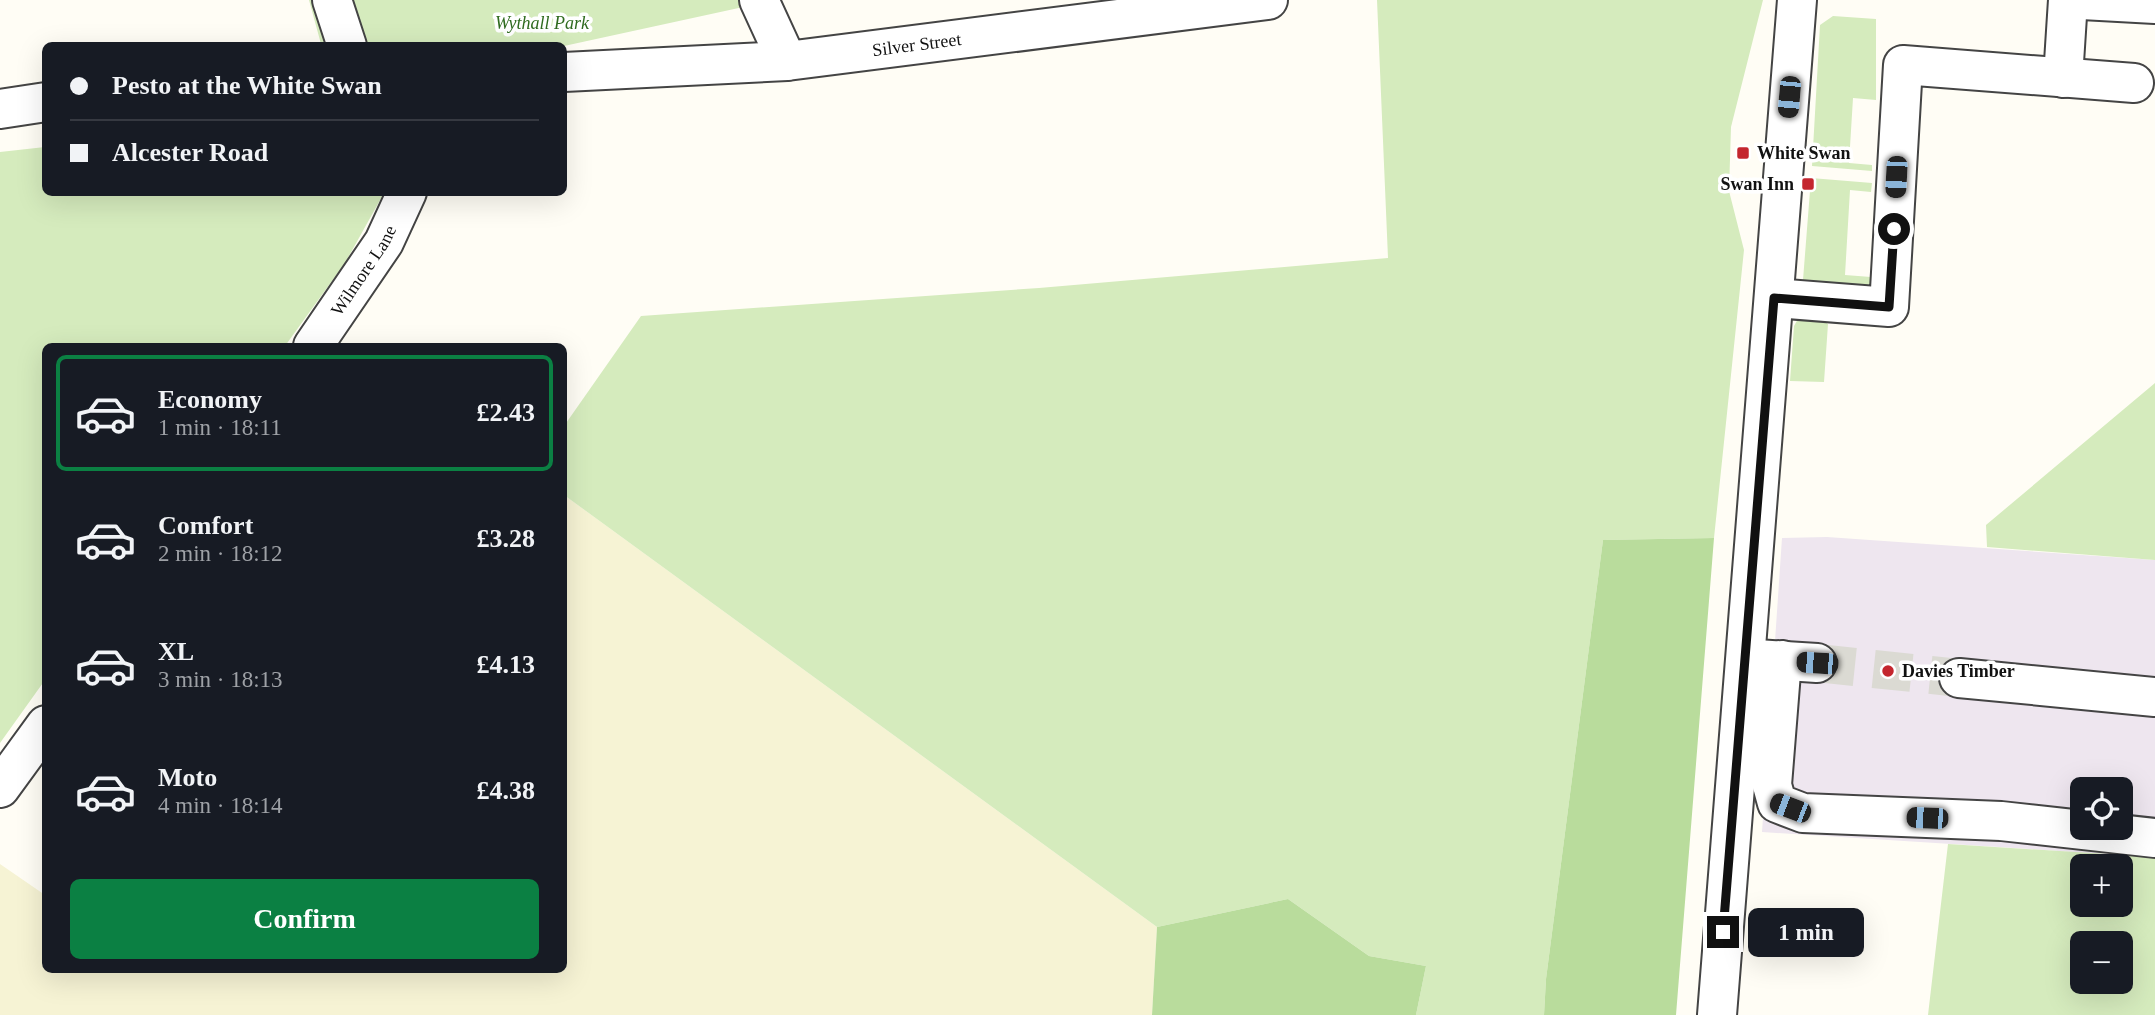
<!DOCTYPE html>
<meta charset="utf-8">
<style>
:root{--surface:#171b24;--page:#20242c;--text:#f1f3f6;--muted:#9ea1a6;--line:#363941;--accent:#0b8043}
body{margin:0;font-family:"Times New Roman",serif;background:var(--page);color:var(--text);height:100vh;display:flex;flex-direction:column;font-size:26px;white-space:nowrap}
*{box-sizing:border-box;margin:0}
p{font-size:23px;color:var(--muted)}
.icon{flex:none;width:38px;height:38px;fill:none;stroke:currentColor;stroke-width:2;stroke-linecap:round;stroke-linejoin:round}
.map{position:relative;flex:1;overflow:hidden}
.sheet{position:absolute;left:42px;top:343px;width:525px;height:630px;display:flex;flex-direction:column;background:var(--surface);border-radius:10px;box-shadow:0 7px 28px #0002}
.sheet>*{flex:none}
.banner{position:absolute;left:42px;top:42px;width:525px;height:154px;border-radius:10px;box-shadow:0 7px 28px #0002;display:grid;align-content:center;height:154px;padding:0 28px;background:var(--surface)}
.tools{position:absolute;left:2070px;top:777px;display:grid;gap:14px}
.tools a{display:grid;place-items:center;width:63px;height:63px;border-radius:10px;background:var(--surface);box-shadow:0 7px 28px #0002;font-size:35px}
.end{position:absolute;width:32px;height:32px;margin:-16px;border:9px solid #111;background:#fff;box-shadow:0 0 0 4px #fff}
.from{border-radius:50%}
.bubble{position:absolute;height:49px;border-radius:10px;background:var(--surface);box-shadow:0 7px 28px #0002;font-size:23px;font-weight:800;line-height:49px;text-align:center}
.car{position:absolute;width:21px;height:42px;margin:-21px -10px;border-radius:9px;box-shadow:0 0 5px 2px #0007;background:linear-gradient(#222 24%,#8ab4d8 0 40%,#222 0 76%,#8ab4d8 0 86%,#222 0)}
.banner b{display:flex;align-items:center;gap:24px;height:66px;font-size:26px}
.banner b+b{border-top:2px solid var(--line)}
.banner i{width:18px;height:18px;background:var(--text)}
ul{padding:12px 0 0;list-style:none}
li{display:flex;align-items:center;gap:21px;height:116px;margin:0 14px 10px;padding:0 14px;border:4px solid transparent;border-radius:10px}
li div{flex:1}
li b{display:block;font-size:26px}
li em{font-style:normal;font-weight:800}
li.on{border-color:var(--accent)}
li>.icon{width:63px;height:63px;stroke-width:1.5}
.action{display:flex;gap:14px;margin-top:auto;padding:14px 28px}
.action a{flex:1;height:80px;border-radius:10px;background:var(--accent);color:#fff;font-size:28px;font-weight:800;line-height:80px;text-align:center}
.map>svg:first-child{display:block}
</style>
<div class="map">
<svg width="2155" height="1015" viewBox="0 0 2155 1015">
<rect width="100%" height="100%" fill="#fffdf5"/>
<path fill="#eee6ef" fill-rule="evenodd" d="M1827,537L2155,560V857L1762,832L1782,538ZM2082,789H2121V828H2082Z"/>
<path fill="#f6f3d4" d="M564,495L1157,927L1152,1015H0V864L45,895L46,970H564Z"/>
<path fill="#d5ebbd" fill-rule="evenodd" d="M309,0H776L564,46L321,44Z
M1377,0H1763L1731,127L1729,191L1744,250L1714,538L1603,540L1546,979L1544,1015H1416L1426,966L1369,956L1288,899L1157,927L564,495V426L641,316L1039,288L1388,258Z
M1833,16L1876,19V100L1853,98L1849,163L1872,165V171L1812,166L1820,25Z
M45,147L46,192L384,193L345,263L285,346H46L45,680L0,743V152Z
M1811,178L1872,183L1871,192L1850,190L1845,275L1871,277L1870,288L1807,284L1803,280Z
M1798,319H1821L1828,324L1824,382L1790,381L1794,326Z
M2155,383V560L1987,547L1986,525Z
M1948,844L2155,857V1015H1928ZM2082,866H2121V905H2082ZM2082,943H2121V982H2082Z"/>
<path fill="#b9dc9c" d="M1714,538L1676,1015H1544L1546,979L1603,540Z
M1288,899L1369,956L1426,966L1416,1015H1152L1157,927Z"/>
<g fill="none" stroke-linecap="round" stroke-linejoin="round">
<path stroke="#dbdad3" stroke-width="38" stroke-dasharray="38 19" stroke-linecap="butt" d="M1817,663L1959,678"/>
<defs>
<g id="minor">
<path d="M332,0L347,46"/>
<path d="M759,0L787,61"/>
<path d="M2082,0L2155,4"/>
<path id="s1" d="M564,72L787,61L1268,0"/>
<path d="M2063,78L2068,0"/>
<path d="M0,109L46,102"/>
<path d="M1774,298L1889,307L1903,65L2134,83"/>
<path id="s2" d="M313,346L384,242L407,192"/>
<path d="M1756,659L1817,663"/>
<path d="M1782,660L1772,785L1777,803L1803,813L2001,821L2155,838"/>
<path d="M1959,678L2155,697"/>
<path d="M0,788L46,725"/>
<path d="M1717,1015L1797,0"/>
</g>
</defs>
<use href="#minor" stroke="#444" stroke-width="42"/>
<use href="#minor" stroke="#fff" stroke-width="38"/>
</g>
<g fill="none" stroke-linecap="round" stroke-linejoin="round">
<path stroke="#111" stroke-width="9" d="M1723,932L1774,298L1889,307L1894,229"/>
</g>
<g fill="#c4262e" stroke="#fff" stroke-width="2.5">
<rect x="1736" y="146" width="14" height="14" rx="3.5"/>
<rect x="1801" y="177" width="14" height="14" rx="3.5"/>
<circle cx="1888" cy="671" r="7"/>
</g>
<g text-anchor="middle" stroke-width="7" stroke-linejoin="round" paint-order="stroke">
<g font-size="18" font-style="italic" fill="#2f6b1f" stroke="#fff">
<text x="542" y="29">Wythall Park</text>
</g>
<g font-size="18" fill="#111" stroke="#fff">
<text dy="6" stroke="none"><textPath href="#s1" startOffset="354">Silver Street</textPath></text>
<text dy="6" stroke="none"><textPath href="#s2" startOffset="91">Wilmore Lane</textPath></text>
</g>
<g font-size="18" font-weight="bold" fill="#111" stroke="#fff" text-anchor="start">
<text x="1757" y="159">White Swan</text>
<text x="1794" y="190" text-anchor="end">Swan Inn</text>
<text x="1902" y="677">Davies Timber</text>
</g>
</g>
</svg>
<div class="tools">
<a><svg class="icon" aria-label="locate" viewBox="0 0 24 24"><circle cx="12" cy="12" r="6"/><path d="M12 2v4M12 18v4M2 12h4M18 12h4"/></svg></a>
<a>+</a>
<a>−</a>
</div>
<i class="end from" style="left:1894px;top:229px"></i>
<i class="end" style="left:1723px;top:932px"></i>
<div class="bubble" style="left:1748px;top:908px;width:116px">1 min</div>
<i class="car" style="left:1789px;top:97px;rotate:185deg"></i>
<i class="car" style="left:1896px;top:177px;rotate:183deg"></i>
<i class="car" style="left:1817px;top:663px;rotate:274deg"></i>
<i class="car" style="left:1790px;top:808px;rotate:291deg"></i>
<i class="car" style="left:1927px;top:818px;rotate:272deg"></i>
<div class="banner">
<b><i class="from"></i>Pesto at the White Swan</b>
<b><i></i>Alcester Road</b>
</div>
<section class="sheet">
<ul>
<li class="on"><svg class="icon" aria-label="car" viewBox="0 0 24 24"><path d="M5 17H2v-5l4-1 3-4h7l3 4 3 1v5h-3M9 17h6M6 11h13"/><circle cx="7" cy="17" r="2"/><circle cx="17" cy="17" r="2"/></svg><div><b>Economy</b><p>1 min · 18:11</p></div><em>£2.43</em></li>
<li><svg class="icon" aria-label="car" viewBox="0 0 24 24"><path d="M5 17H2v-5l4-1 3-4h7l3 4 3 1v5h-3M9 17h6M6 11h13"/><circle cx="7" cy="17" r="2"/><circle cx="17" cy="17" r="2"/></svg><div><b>Comfort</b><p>2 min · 18:12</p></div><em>£3.28</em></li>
<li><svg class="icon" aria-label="car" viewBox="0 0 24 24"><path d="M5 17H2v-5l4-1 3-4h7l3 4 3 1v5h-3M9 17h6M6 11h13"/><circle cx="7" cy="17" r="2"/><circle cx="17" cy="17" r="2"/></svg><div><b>XL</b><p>3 min · 18:13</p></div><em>£4.13</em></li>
<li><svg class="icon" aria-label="car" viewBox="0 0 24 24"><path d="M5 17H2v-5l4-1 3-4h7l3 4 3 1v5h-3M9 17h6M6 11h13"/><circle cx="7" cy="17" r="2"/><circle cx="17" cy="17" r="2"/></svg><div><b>Moto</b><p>4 min · 18:14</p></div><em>£4.38</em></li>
</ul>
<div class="action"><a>Confirm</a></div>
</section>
</div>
